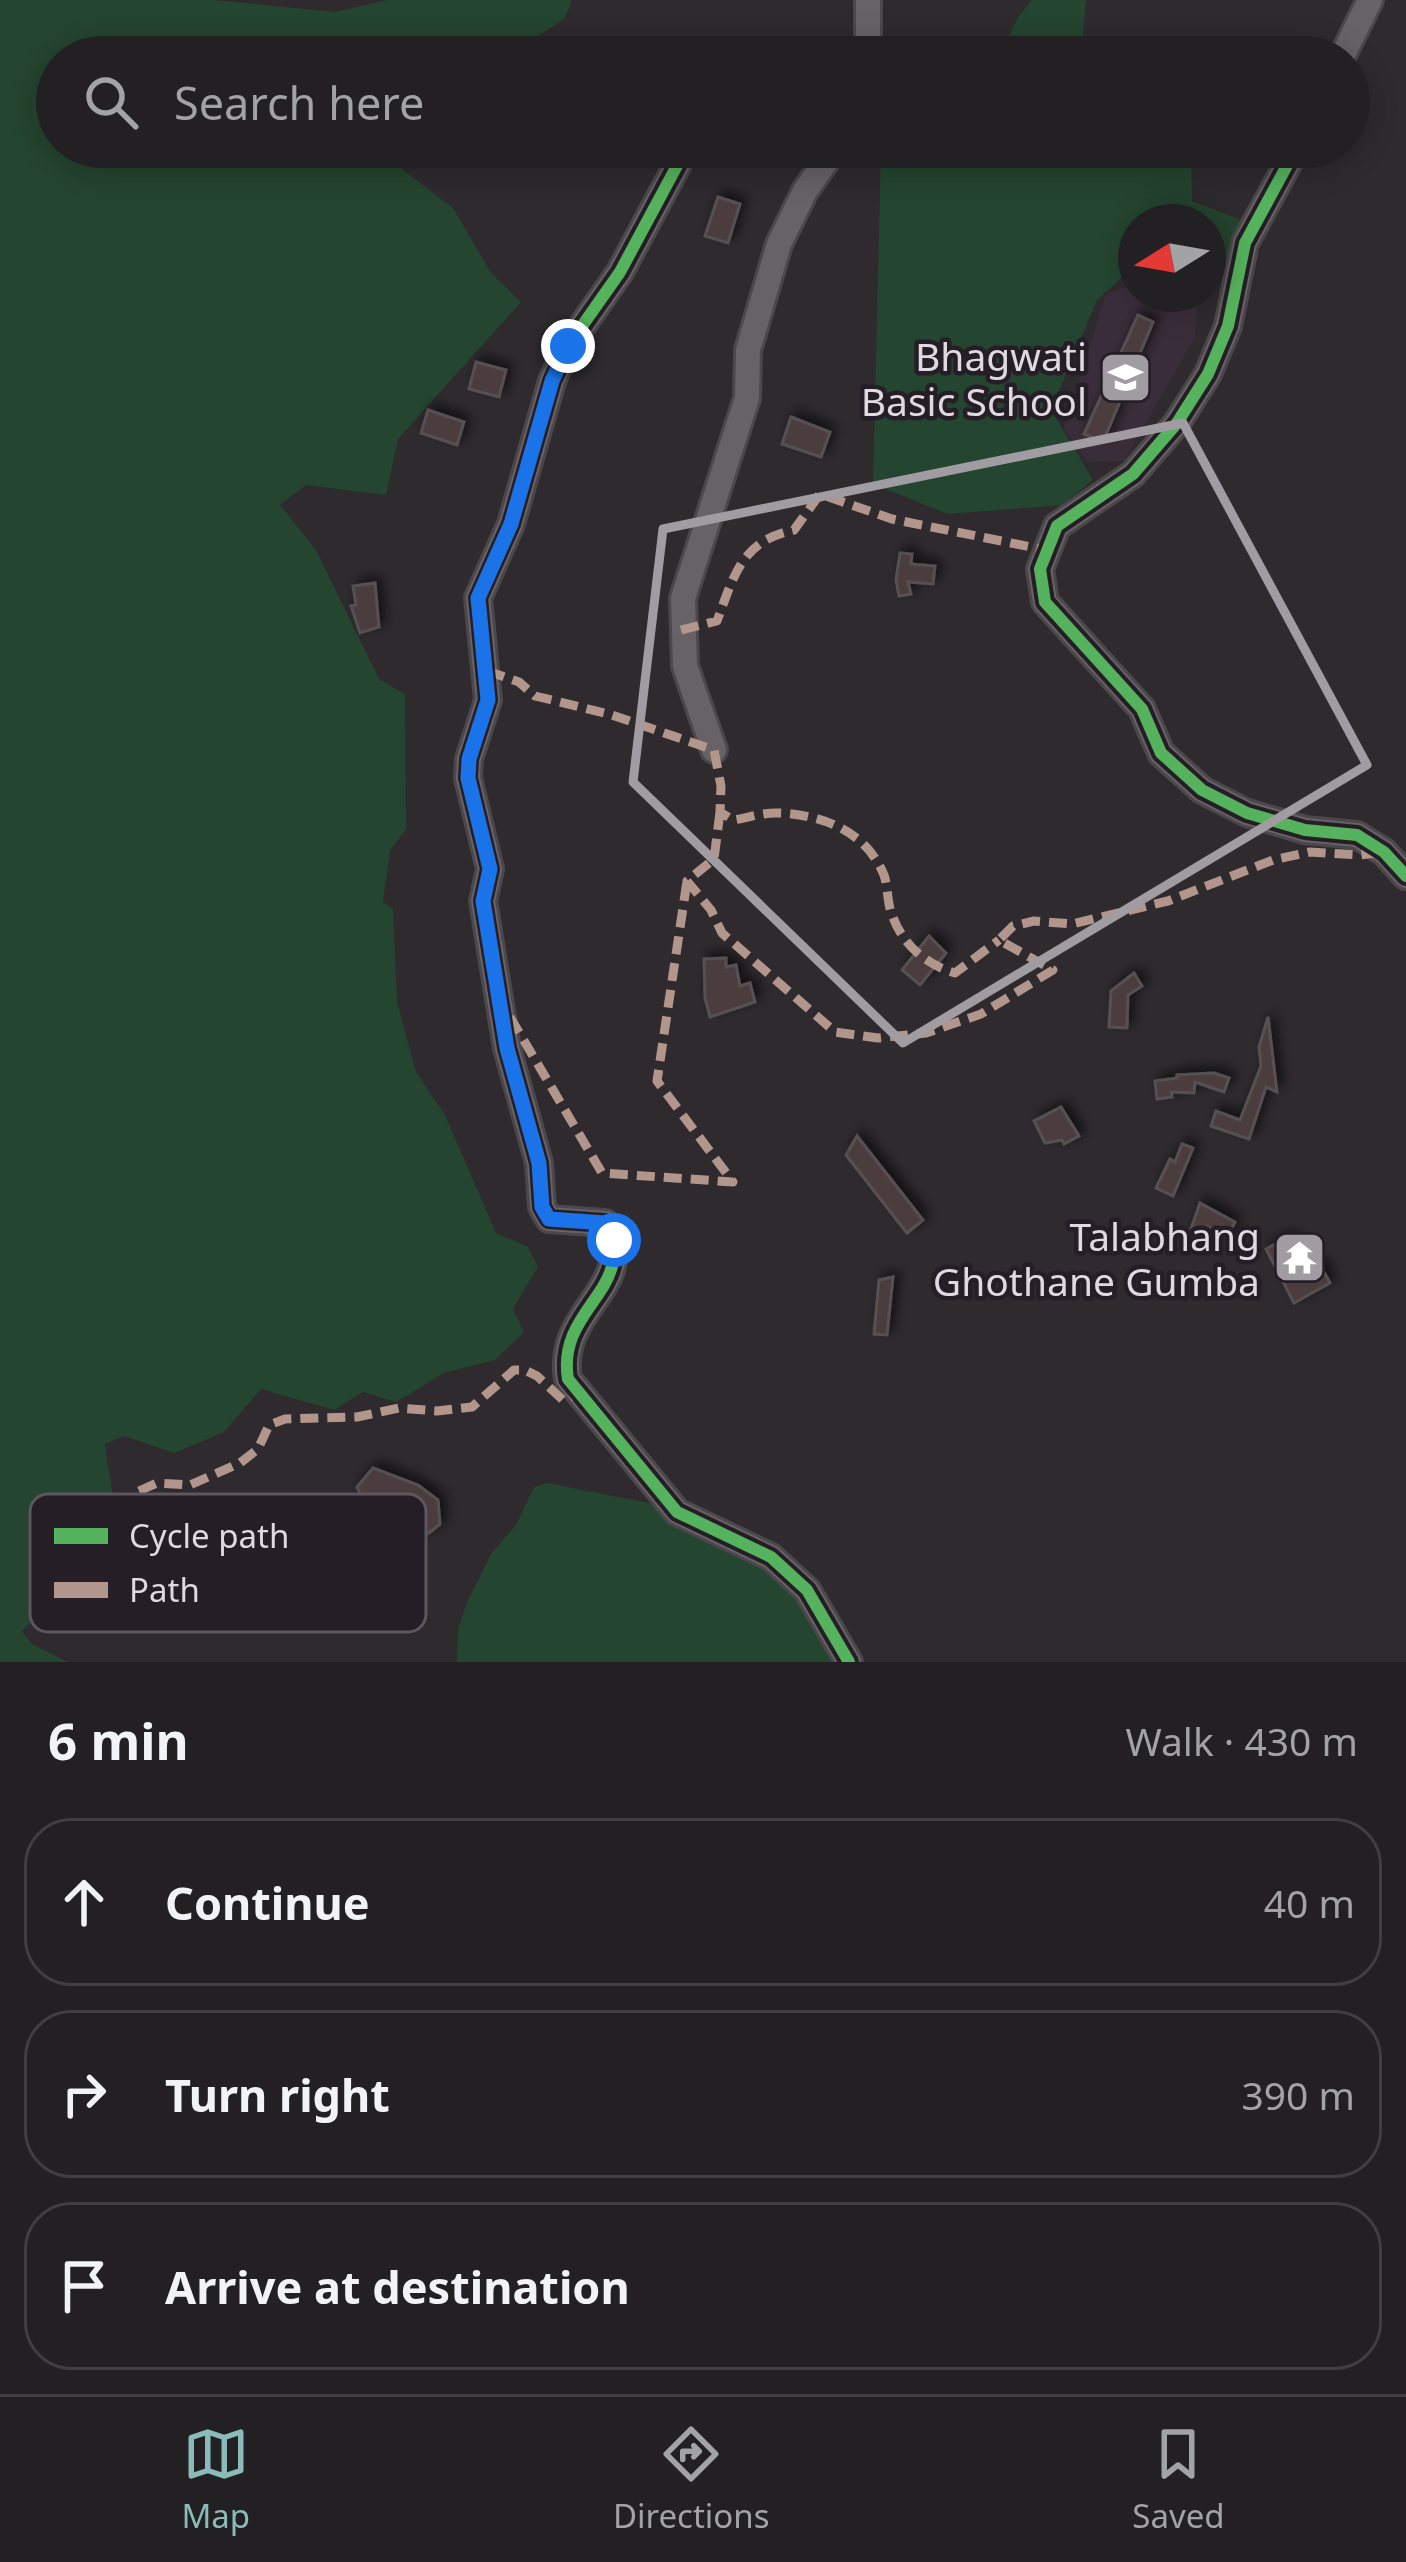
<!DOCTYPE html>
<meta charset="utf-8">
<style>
:root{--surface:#222022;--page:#2a282a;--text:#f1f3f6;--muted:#a2a3a5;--line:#3f3e40;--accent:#8bbbb9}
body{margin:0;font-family:"Noto Sans",sans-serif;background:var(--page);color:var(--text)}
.compass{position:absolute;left:1118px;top:204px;width:108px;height:108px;border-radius:50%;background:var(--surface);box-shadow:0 6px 30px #0003;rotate:259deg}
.stop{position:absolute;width:36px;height:36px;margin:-27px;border:9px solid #1a73e8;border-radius:50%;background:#fff}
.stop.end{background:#1a73e8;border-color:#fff;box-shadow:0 3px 12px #0008}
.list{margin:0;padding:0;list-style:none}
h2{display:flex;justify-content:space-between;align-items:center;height:156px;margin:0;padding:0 48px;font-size:51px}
h2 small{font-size:39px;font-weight:400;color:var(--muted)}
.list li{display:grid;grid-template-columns:78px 1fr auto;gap:36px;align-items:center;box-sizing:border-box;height:168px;margin:0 24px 24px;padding:0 24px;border:3px solid var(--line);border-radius:48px}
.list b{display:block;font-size:45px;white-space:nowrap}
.list em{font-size:39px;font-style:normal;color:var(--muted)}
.icon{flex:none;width:66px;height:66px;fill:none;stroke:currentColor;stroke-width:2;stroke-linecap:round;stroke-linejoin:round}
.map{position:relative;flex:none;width:1406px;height:1662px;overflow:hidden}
.search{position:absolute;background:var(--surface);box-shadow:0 6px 30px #0003;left:36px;right:36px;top:36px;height:132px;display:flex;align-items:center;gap:30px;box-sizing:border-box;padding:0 42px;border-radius:66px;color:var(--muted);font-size:45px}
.sheet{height:732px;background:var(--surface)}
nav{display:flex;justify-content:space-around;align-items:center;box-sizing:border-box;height:168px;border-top:3px solid var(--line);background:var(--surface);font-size:33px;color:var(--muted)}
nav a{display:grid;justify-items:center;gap:6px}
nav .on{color:var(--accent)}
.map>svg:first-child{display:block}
.built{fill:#392d39}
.green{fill:#24452f}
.building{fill:#4c3e3d;stroke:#555152;stroke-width:3;filter:url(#shadow)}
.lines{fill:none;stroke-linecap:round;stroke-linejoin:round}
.minor-casing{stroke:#4b474b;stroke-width:30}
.minor{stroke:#666265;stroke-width:24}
.quiet{stroke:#b2968c;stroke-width:9;stroke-dasharray:18 9;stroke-linecap:butt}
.cycleway-casing{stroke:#261e26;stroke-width:20}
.cycleway{stroke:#56b35d;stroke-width:12}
.route{stroke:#1a73e8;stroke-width:15}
.marked{fill:none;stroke:#a19ca1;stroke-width:9;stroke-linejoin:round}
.labels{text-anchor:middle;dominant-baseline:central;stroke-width:9;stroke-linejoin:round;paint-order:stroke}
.poi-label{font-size:39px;fill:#dfdadf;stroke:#261e26;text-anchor:end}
.key{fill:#261e26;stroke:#5e565e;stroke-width:3}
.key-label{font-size:33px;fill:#dfdadf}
</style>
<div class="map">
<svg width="1406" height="1662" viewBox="0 0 1406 1662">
<defs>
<filter id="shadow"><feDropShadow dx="5.5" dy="-5.5" stdDeviation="6" flood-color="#0009"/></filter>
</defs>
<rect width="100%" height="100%" fill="#2e2a2e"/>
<path class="built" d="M1136,283v11h57l5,4 -3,39 -71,124 -37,1 -23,-34 42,-134z"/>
<path class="green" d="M0,0h215l120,12 52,-12h185l-7,18 -59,39h-449v90h316l80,61 38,65 30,29 -123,137 -12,56 -80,-10 -26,20 36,45 63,129 26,15 1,135 -16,22 -7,51 10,7 4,93 19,70 29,43 51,118 32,14 10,20 -25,42 11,23 -29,28 -51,13 -48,29 -33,-10 -29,18 -73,-21 -37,43 -50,21 -50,-17 -19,8c2,19 7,38 8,57 1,52 -57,96 -91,130l10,13 36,18h-68z
M1032,0h54l-5,57h-82l19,-40z
M881,147h310l1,54 62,24 -42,64 -4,-5v-62h-72v43l-39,35 -46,110 42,70 -31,25 -114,9 -75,-30z
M547,1483l112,22 120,48 60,109h-382l1,-33 8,-24 25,-51 25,-29 18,-38z"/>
<path class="building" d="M718,197l22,7 -12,39 -23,-7z
M1138,315l15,7 -50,120 -19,-8z
M476,362l30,8 -7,27 -30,-8z
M428,410l36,12 -7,23 -36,-12z
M791,417l39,15 -9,25 -39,-13z
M900,553l12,1 -1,10 24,2 -2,18 -25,-2 3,12 -12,2 -3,-16z
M375,583l4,44 -19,6 -9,-27 5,-1 -3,-19z
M929,936l17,17 -26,32 -18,-15z
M726,958v9l10,-2 4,21 10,-3 5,19 -45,15 -5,-19 -1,-39z
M1134,973l8,13 -14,9 -1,33 -18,-1 2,-36z
M1268,1017l9,75 -11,-5 -17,52 -38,-13 5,-15 24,9 21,-54 -2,-19z
M1214,1073l15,5 -5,14 -29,-10 -1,11 -23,-1 1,5 -15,2 -2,-18 22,-3v-3z
M1061,1107l18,29 -15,8 -2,-4 -17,3 -11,-22z
M857,1136l66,84 -16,13 -61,-78z
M1182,1144l11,4 -20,48 -17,-8 14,-29 5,3z
M1200,1203l35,19 -8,15 -20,-11 -9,19 -11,-5z
M1289,1236l18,34 12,-7 11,20 -36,20 -28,-54z
M893,1277l-6,58 -13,-1 5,-54z
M373,1468l45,17 20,15 2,24 -11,9 -20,2 -21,-7 -19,-14 -12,-27z"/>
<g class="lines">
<defs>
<path id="minor" d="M868,0v57
M1342,57l28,-57
M687,147l-67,125 -52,74 -16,35 -41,143 -33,74 10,102 -19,59 -1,19 22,91 -7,32 24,147 32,115 3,44 7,12 56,4c35,66 -49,84 -37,156l109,133 94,45 36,33 42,72
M1297,147l-52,96 -17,83 -20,48 -31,49 -44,51 -76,52 -17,43 5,33 97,107 19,44 41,37 45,23 58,17 52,5 27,17 22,24
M714,750l-29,-84 -2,-68 64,-200 1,-48 31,-106 26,-53 31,-44"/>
</defs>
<use href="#minor" class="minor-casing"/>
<use href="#minor" class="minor"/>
<path class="quiet" d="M681,630l36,-9c17,-45 24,-80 77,-91l26,-36 72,25 154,31
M487,671l32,11 16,14 74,18 105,36 7,36 -1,26 13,8c14,-2 32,-8 46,-7 44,2 87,18 105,62 4,12 3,25 7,37 10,31 33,52 64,61l44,-33
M720,812l-6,47 -27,22 24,29 11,23 113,99 43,6 48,-5 55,-19 72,-44 -54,-30 14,-14 21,-5 38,3 96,-23 105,-41 37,-8 50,3 24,-3
M510,1017l92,156 131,9 -76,-101 30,-200
M139,1491l18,-8 33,2 50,-22 18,-14 11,-24 16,-6 72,-2 42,-9 38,3 35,-4 42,-37h11l12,6 27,25 13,-8"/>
<defs>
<path id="cycleway" d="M687,147l-67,125 -52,74 -16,35 -41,143 -33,74 10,102 -19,59 -1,19 22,91 -7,32 24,147 32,115 3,44 7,12 56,4c35,66 -49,84 -37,156l109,133 94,45 36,33 42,72
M1297,147l-52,96 -17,83 -20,48 -31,49 -44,51 -76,52 -17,43 5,33 97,107 19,44 41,37 45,23 58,17 52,5 27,17 22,24"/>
</defs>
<use href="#cycleway" class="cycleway-casing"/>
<use href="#cycleway" class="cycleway"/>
</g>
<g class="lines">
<path class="route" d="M568,346l-16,35 -41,143 -33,74 10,102 -19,59 -1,19 22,91 -7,32 24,147 32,115 3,44 7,12 56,4 9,17"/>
</g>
<path class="marked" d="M1183,423l184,342 -464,278 -270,-261 30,-253z"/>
<defs>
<symbol id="school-square" viewBox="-11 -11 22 22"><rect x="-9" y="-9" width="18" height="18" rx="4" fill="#a19ca1" stroke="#261e26"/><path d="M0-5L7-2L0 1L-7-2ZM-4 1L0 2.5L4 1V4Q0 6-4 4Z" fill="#fff"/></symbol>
<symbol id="temple-square" viewBox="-11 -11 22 22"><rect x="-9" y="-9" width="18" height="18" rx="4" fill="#a19ca1" stroke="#261e26"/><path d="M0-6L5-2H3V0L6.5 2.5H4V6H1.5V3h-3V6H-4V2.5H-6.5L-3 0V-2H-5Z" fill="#fff"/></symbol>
</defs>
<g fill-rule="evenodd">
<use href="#school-square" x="1096" y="348" width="59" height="59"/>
<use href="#temple-square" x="1270" y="1228" width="59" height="59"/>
</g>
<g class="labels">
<g class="poi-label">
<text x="1087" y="355">Bhagwati<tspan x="1087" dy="45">Basic School</tspan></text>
<text x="1260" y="1235">Talabhang<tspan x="1260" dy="45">Ghothane Gumba</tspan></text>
</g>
</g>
<rect x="30" y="1494" width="396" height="138" rx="18" class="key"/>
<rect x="54" y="1528" width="54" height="16" fill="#56b35d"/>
<rect x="54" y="1582" width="54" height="16" fill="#b2968c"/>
<g class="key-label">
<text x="129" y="1548">Cycle path</text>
<text x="129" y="1602">Path</text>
</g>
</svg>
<svg class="compass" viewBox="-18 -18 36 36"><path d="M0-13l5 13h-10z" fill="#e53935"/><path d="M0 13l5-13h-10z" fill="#a2a3a5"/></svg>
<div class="stop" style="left:614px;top:1240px"></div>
<div class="stop end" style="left:568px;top:346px"></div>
<div class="search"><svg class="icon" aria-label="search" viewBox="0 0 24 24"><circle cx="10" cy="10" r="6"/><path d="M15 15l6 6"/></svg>Search here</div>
</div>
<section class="sheet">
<h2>6 min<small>Walk · 430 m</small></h2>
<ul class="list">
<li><svg class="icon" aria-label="ahead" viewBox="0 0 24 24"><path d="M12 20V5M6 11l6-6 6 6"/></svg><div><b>Continue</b></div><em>40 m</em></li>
<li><svg class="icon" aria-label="right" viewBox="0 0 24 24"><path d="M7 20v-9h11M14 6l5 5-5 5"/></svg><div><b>Turn right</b></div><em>390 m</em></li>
<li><svg class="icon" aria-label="arrive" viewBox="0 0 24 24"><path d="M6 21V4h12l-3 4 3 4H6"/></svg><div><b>Arrive at destination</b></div></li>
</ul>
</section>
<nav>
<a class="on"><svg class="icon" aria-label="map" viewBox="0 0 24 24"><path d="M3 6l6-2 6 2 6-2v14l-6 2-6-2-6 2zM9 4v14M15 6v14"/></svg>Map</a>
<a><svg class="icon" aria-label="directions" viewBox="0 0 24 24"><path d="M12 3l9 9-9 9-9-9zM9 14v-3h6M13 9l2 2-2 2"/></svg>Directions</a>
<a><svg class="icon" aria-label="saved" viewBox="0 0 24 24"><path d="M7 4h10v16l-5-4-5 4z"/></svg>Saved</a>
</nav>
